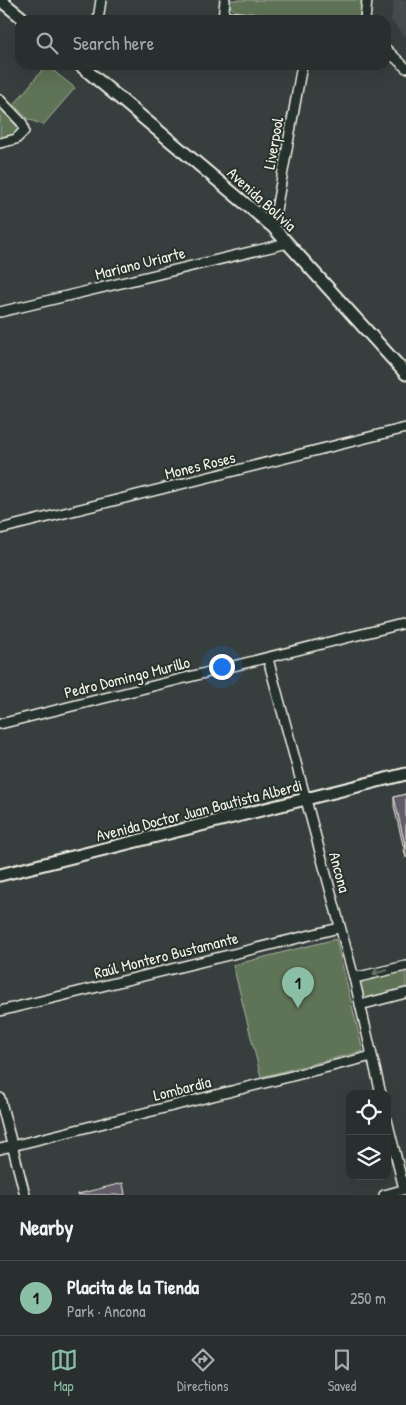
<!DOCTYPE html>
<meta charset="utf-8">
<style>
:root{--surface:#292f2e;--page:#313736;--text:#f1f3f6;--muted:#a5a9aa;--line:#454a4a;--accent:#8abfa5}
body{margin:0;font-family:"Patrick Hand",sans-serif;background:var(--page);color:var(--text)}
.controls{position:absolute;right:15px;bottom:15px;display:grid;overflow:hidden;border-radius:10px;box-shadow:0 5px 20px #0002}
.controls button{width:45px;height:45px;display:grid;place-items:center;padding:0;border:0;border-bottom:1px solid var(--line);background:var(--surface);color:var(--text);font:25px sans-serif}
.you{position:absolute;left:221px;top:666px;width:18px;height:18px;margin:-12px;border:4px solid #fff;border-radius:50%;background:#1a73e8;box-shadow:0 0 0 8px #1a73e833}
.badge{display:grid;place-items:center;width:32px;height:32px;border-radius:50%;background:var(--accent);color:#111;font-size:16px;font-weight:700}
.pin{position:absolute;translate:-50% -41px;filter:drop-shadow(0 1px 2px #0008)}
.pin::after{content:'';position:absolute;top:26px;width:18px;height:15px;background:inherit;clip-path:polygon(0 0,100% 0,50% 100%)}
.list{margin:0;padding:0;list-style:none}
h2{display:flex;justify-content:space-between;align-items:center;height:65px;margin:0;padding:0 20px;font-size:21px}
h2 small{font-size:16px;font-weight:400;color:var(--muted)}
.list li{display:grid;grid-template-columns:32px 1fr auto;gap:15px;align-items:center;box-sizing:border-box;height:75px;padding:0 20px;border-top:1px solid var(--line)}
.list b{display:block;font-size:19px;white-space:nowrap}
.list p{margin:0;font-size:16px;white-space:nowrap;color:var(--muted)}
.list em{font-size:16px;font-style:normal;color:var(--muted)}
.icon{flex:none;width:28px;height:28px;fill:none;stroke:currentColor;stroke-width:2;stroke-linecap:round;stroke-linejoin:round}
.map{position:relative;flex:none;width:406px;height:1195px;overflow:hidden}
.search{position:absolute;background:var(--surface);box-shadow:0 5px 20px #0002;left:15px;right:15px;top:15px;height:55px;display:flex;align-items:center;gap:12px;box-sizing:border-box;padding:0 18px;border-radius:15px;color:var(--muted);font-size:19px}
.sheet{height:140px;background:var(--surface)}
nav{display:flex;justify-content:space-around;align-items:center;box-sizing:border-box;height:70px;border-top:1px solid var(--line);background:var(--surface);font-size:14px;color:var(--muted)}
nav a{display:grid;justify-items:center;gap:2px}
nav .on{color:var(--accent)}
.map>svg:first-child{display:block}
.built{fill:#474b4d}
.green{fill:#5e7357;stroke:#a9b2a0}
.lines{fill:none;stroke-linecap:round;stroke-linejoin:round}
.minor-casing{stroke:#f4f1e8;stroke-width:12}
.tertiary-casing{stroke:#f4f1e8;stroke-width:15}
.minor{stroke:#26332d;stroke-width:9}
.tertiary{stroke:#26332d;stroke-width:11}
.wall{fill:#534f59;stroke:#f4f1e8}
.building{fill:#605c67;stroke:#f4f1e8}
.oneway{stroke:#6e766e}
.labels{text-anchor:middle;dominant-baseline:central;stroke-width:4;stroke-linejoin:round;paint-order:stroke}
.street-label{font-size:16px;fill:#f4f1e8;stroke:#26332d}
</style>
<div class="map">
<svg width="406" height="1195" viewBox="0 0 406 1195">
<rect width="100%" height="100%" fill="#373f3e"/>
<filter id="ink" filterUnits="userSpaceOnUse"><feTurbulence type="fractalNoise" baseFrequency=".02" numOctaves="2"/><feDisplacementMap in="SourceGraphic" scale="10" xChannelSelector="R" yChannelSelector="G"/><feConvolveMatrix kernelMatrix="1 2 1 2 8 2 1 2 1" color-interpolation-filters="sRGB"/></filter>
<g filter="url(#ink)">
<path class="built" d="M394,0h12v36l-15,-15z"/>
<path class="green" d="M229,0h133l-3,20h-73l-49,-8 -7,-5z
M46,65l29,23 -32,37 -15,-6 -14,-14z
M0,108l19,20 -4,6 -15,5z
M336,939l27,112 -102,26 -28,-112z
M406,970v22l-41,9 -5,-16 3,-4z"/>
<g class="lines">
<defs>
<path id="minor" d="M223,19l2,-19
M98,20l3,-20
M218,20l17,-3 27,3
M365,20l2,-20
M386,49l20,19
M0,100l22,23 2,8 -8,8 -16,4
M273,227l29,-162
M0,312l288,-69
M0,529l406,-101
M268,659l86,319 27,116
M0,724l406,-101
M354,978l52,-12
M360,1005l46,-12
M0,1011l339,-83
M0,1098l25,97
M387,1120l17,69
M0,1149l372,-93
M384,1195l22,-6"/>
<path id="tertiary" d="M0,0l25,20
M80,65l193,162 133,147
M0,875l406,-101"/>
</defs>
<use href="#minor" class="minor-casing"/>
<use href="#tertiary" class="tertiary-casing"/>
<use href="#minor" class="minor"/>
<use href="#tertiary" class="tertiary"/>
</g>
<path class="wall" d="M406,794v64l-12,-52v-9z"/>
<path class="building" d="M406,794v55l-12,-52z
M123,1183l2,12h-47v-1z"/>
<defs><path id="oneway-shaft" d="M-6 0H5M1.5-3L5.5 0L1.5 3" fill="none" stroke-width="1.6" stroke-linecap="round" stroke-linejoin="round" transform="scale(1.25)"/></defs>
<use class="oneway" href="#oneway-shaft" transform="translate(380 972) rotate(167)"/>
</g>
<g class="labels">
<g class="street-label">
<text transform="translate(273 143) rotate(-80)">Liverpool</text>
<text transform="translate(262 199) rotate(42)">Avenida Bolivia</text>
<text transform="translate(140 263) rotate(-14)">Mariano Uriarte</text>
<text transform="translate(200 465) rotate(-14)">Mones Roses</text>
<text transform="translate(127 677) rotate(-14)">Pedro Domingo Murillo</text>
<text transform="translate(199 810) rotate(-14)">Avenida Doctor Juan Bautista Alberdi</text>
<text transform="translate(340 872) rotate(75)">Ancona</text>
<text transform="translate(166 955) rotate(-14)">Raúl Montero Bustamante</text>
<text transform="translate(182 1088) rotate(-14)">Lombardía</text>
</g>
</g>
</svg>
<div class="controls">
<button><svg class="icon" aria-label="locate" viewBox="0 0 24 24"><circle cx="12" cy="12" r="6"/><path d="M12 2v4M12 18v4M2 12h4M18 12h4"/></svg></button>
<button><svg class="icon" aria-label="layers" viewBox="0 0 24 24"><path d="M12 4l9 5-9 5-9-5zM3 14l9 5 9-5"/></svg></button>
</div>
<div class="you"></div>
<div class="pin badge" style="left:298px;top:1008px">1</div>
<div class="search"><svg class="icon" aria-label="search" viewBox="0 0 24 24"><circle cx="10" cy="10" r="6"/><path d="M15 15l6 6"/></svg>Search here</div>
</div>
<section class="sheet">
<h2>Nearby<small></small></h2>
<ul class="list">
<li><span class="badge">1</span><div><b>Placita de la Tienda</b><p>Park · Ancona</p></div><em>250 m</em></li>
</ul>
</section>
<nav>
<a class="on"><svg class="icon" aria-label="map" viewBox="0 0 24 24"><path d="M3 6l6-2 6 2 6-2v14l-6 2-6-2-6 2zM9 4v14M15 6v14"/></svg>Map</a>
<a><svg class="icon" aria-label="directions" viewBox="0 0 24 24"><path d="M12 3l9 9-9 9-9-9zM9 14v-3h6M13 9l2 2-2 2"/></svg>Directions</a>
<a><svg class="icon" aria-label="saved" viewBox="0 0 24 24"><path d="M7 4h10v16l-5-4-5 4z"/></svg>Saved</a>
</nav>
